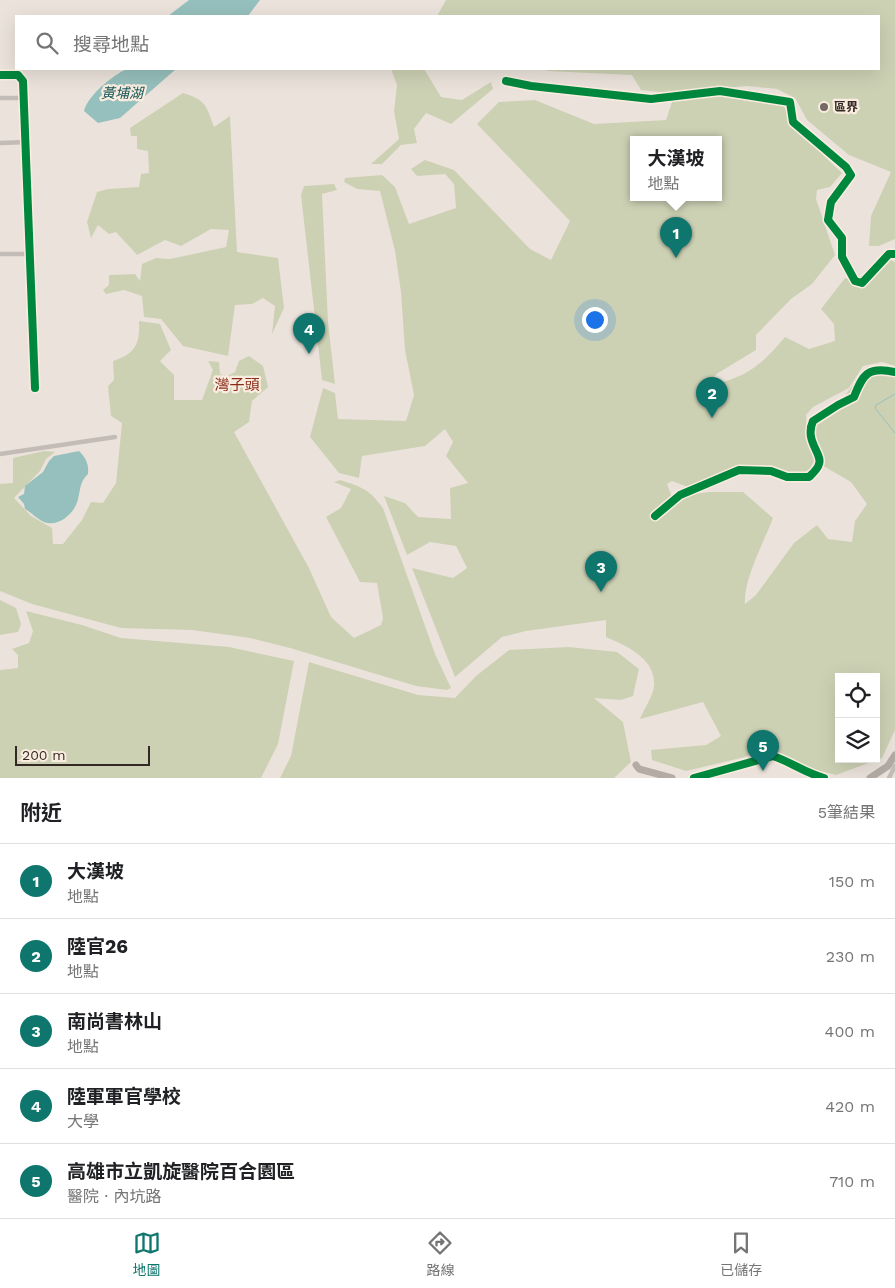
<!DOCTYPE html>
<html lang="zh-TW">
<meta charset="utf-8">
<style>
:root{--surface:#fff;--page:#f6f6f6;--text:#202124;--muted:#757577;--line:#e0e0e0;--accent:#0f766e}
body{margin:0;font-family:"Work Sans","Noto Sans TC",sans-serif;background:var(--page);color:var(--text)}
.controls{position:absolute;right:15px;bottom:15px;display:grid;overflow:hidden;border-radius:0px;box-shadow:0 5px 20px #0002}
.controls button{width:45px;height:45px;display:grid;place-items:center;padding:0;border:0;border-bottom:1px solid var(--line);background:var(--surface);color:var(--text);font:25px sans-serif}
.scale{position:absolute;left:15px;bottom:12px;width:135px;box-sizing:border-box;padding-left:5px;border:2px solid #342824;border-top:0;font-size:14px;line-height:18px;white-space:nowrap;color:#342824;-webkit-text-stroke:4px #faede0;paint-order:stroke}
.you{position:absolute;left:594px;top:319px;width:18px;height:18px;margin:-12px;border:4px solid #fff;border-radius:50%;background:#1a73e8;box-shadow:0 0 0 8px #1a73e833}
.badge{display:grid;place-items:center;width:32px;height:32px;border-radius:50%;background:var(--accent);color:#fff;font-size:16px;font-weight:700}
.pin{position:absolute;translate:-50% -41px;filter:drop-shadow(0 1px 2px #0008)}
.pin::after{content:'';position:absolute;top:26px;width:18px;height:15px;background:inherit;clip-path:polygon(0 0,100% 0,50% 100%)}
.popup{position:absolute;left:630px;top:136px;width:92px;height:65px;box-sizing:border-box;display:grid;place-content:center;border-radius:0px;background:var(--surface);filter:drop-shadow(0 1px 4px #0005);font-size:16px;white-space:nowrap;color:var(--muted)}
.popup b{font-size:19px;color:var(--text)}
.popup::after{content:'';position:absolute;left:50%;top:100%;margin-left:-10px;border:10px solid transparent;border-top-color:var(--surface)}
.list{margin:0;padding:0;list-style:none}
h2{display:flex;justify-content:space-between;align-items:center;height:65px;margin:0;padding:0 20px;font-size:21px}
h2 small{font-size:16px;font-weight:400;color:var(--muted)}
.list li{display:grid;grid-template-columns:32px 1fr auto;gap:15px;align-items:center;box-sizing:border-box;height:75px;padding:0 20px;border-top:1px solid var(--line)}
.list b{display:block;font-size:19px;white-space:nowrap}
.list p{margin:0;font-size:16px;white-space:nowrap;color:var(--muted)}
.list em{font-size:16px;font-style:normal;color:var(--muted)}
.icon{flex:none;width:28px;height:28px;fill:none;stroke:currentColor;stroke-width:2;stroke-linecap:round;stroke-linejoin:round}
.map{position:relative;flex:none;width:895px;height:778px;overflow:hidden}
.search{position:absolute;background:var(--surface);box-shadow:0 5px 20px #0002;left:15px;right:15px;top:15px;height:55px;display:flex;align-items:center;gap:12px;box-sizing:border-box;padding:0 18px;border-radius:0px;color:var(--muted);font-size:19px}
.sheet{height:440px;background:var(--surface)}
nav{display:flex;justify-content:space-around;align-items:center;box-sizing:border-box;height:70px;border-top:1px solid var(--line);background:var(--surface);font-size:14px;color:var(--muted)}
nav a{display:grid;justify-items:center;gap:2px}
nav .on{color:var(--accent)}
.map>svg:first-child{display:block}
.green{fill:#cdd1b4;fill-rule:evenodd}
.water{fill:#96c0bd}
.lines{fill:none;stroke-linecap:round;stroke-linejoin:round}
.stream{stroke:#96c0bd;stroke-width:1}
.street{stroke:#c3bbb5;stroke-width:4.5}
.secondary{stroke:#b4aba5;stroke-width:7}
.cycleway-casing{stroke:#faede0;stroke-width:11}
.cycleway{stroke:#00873e;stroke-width:8}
.poi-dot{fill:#746964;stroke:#faede0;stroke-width:2}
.labels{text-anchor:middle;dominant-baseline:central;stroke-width:4.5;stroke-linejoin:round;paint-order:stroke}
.poi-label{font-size:12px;font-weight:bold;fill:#342824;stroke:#faede0;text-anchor:start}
.water-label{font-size:14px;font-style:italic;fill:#175758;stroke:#faede0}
.quarter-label{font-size:15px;fill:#882c17;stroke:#faede0}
</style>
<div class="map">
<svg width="895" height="778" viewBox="0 0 895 778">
<rect width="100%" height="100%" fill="#ebe3db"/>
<path class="green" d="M446,0h449v239l-16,7h-10l2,-30 20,-44 -42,-17 -42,-35 -12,-22 -18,-9 -30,-3 -78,7 -28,-3 -9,-15 -84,-4 -4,-2h335v-53h-442z
M391,69h33l17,28 21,3 29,-18 2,7 -42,35 -25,-11 -12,16 3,14 -16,2 -19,19h-11l28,-25 -5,-28 3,-26z
M183,93c23,7 23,12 31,34l16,-11 7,136 41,6 6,50 -12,26 3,-28 -12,-8 -11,6 -17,1 -7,51 -45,-10 -22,-27 -17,-2 -2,-21 -18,-6 -18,4 -3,-4 6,-5v-10l26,-1 5,7 2,-17 14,-6 14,1 56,-12 3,-17 -18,-1 -30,17 -16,-6 -28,15 -21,-23 -7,2 -11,-9 -7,13 -4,-16 10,-30 11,-3 31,-2 2,-13 8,-1 -1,-22 -11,-2v-13h-6l-1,-8z
M709,94l66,2 51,62 16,15 -12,14 -13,3 -1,9 19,56 -23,29 -21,15 -35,36v15l-38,23 -15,14c42,-9 55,-18 82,-50l24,12 26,-8 -1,-17 -13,-15 24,-31 18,6 26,-25 6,3v104l-13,-4 -19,4 -14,22 -36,19 -7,8c1,9 -1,19 3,27 3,8 8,12 4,21 -8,22 -38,2 -52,2 -24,1 -50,14 -73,22l-16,-6 -5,3 5,13 37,-5h34l30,26c-9,24 -30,62 -28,86l11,-9 38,-52 23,-18 11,14 24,3 3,-21 12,-17 -16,-22 -31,-18 -6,-39 26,-23 20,-26 16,-10 19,4v360l-13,28 -46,17 -33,-8 -37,-22 -21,12 -59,14 -34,-11 -1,-10 55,-5 15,-9 -18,-34 -63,17c4,-10 13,-23 14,-33 2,-28 -28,-40 -48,-49v-17l-80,11 -24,6 -47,40 -43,-109 41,10 14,-10 -11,-22 -26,-4 -23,13 -23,-59 21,7 13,14 33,2 -1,-31 18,-5 -22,-27 7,-14 -8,-13 -20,17 -63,10 -3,22 -20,-5 -29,-36 13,-49 12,5 3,26 68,2 8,-26 -9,-45 -4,-58 -6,-41 -15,-60 -23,-2 -13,-7 1,-4 37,-3 13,12 14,37 47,-16 -2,-24 -9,-10 -28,2 -6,-7 14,-9 29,10 76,79 21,11 19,-39 -93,-97 22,-22 36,-2 59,24 72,-4 6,-18zM634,139h84v58h-84zM839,677h37v82h-37z
M334,184l3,6 -15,4 6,128 7,62 -13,-4 -21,-185 3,-9z
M139,321l21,3 11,26 -11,11 14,14v25h28l11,-30 -5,-9 11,1 1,12 7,2 8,-4 4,-11 10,-5 14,10 5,21 -16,14 -3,21 -15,10 75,136 22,49 23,21 27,-13 2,-7 -6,-35 -17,-1 -34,-65 15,-9 10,-19 -17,-7 6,-2c22,7 29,9 43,28l52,146 16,34 -4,2 -31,-4 -126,-38 -40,-10 -58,-8 -71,-2 -89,-24 -32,-13v-107l13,-1v-25l31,-7 11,1 -9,7 -6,12 -26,27 17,18 21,12 1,16h10l19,-24 9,-18 12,1 13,-20 6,-60 -11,-7 -3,-30 6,-6 -1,-19c23,-7 27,-18 26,-40z
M0,600l16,8 5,16 -3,8 -18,3z
M26,611l56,14 39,13 108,9 65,14 -16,83 -17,34h-261v-108l18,-2v-13l-6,-6 17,-6 4,-12z
M569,647l48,5 22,17 -6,27 -12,4 -27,-2 29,24 8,40 -17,16h-334l11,-22 18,-94 109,33 37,3 21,-22 33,-26z"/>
<path class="water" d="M189,0h71l-12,16h-80z
M127,69h49l-56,49 -22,5 -14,-12c4,-16 29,-36 43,-42z
M79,451c7,7 10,13 9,23 -10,9 -7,20 -12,31 -5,11 -19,22 -32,17 -7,-3 -12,-9 -19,-13l-1,-5 -6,-7 6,-3 1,-8 18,-14 6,-11 5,-5z"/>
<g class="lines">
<path class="stream" d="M895,394l-19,11 -1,3 20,25"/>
<path class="street" d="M0,75h18l5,6 12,307
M506,81l25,5 120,13 69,-8 70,11 3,20 53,45 5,8 -20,27 -3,18 14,18v19l13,24 7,2 27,-29h6
M0,98h24
M0,143l27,-1
M0,254h29
M0,454l115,-17
M655,516l25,-21 59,-25 32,1 16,6h22c3,-3 9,-8 10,-13 4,-10 -15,-23 -6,-43l25,-16 16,-8c9,-23 14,-31 41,-25
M889,778l6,-12"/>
<path class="secondary" d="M636,765l3,4 33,9
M694,778l79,-22c18,6 32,17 51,22
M870,778l18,-12 7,-11"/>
<defs>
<path id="cycleway" d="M0,75h18l5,6 12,307
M506,81l25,5 120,13 69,-8 70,11 3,20 53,45 5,8 -20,27 -3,18 14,18v19l13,24 7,2 27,-29h6
M655,516l25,-21 59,-25 32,1 16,6h22c3,-3 9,-8 10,-13 4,-10 -15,-23 -6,-43l25,-16 16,-8c9,-23 14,-31 41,-25
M694,778l79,-22c18,6 32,17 51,22"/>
</defs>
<use href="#cycleway" class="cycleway-casing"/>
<use href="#cycleway" class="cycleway"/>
</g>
<circle class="poi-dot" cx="824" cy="107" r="5"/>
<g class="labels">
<g class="poi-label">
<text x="834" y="107">區界</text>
</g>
<g class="water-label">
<text x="122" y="93">黃埔湖</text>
</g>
<g class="quarter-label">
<text x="237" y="385">灣子頭</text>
</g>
</g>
</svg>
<div class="controls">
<button><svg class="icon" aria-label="locate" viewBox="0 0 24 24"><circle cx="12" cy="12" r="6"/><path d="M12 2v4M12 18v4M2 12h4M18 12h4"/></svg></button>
<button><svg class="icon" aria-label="layers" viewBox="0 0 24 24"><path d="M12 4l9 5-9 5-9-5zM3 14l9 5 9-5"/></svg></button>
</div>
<div class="scale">200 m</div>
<div class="you"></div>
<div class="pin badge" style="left:676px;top:258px">1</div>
<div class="popup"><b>大漢坡</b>地點</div>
<div class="pin badge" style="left:712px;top:418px">2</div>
<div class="pin badge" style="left:601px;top:592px">3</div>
<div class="pin badge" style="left:309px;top:354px">4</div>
<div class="pin badge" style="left:763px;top:771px">5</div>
<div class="search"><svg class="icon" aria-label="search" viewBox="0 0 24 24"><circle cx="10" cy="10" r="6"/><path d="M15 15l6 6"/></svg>搜尋地點</div>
</div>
<section class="sheet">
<h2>附近<small>5筆結果</small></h2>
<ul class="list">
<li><span class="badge">1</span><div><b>大漢坡</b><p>地點</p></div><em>150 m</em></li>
<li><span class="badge">2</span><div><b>陸官26</b><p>地點</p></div><em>230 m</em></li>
<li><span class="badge">3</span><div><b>南尚書林山</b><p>地點</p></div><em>400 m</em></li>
<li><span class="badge">4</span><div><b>陸軍軍官學校</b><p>大學</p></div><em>420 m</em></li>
<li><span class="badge">5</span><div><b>高雄市立凱旋醫院百合園區</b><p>醫院 · 內坑路</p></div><em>710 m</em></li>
</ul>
</section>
<nav>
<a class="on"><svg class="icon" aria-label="map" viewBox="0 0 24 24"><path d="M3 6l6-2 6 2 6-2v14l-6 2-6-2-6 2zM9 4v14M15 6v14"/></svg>地圖</a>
<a><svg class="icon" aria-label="directions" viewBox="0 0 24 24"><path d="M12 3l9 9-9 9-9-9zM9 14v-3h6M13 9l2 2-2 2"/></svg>路線</a>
<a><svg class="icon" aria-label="saved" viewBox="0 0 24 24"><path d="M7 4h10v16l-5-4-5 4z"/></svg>已儲存</a>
</nav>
